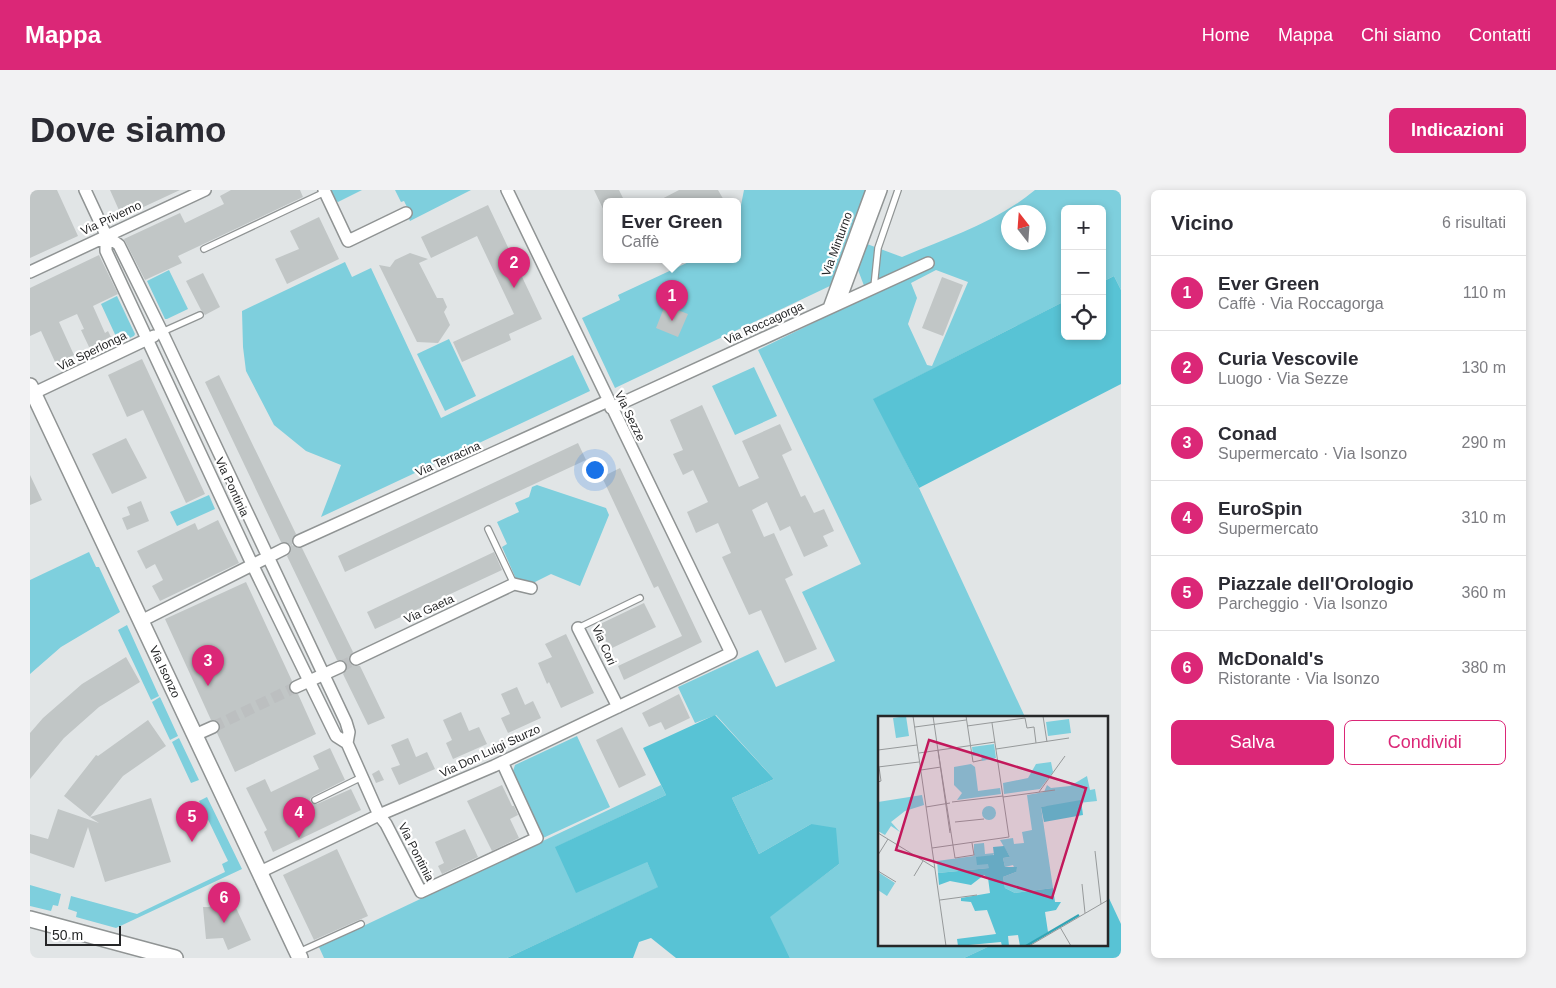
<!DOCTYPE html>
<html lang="it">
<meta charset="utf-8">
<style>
:root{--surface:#fff;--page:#f2f2f3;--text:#2b2b33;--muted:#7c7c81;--line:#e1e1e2;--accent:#db2777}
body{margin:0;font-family:Helvetica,sans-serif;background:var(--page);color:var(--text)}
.controls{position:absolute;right:15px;top:15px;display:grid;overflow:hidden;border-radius:8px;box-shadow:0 2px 8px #0003}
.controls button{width:45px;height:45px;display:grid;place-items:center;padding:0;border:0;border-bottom:1px solid var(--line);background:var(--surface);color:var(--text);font:25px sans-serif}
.compass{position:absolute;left:971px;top:15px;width:45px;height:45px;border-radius:50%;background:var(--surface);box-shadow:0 2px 8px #0003;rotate:343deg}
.scale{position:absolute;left:15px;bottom:12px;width:76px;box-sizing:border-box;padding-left:5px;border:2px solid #262728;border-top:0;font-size:14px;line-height:18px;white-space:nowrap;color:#262728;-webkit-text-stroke:4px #fff;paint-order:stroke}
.you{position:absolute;left:564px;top:279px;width:18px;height:18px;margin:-12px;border:4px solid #fff;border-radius:50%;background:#1a73e8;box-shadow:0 0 0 8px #1a73e833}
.badge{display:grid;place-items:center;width:32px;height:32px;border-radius:50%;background:var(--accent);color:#fff;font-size:16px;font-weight:700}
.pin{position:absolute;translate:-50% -41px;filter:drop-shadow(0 1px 2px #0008)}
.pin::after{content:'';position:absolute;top:26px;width:18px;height:15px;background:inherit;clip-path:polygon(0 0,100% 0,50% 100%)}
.popup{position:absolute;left:573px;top:8px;width:138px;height:65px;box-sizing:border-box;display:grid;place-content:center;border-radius:8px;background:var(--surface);filter:drop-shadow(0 1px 4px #0005);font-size:16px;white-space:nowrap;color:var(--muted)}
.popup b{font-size:19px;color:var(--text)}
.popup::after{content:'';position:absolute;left:50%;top:100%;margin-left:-10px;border:10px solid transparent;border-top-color:var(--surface)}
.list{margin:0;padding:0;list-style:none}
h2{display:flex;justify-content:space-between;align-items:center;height:65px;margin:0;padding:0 20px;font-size:21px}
h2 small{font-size:16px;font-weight:400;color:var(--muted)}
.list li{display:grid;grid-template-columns:32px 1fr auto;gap:15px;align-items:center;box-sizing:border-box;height:75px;padding:0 20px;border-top:1px solid var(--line)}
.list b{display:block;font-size:19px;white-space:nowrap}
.list p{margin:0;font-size:16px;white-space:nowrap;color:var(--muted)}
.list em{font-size:16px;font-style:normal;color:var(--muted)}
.actions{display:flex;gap:10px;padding:15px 20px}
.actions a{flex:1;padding:11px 0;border:1px solid var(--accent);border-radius:8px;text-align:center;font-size:18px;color:var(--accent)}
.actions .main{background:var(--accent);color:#fff}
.icon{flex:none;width:28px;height:28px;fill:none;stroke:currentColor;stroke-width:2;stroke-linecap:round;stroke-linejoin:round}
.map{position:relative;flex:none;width:1091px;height:768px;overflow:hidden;border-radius:8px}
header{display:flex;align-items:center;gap:30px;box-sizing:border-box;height:70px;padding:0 25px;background:var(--accent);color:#fff}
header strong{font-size:24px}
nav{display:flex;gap:28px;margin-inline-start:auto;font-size:18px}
.intro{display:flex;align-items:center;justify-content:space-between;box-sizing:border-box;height:120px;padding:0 30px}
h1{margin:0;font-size:35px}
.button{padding:12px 22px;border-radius:8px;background:var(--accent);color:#fff;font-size:18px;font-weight:700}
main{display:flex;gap:30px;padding:0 30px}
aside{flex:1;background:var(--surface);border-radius:8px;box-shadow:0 2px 8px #0003}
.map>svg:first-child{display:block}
.green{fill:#7ecfdd;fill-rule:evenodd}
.forest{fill:#58c3d5}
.building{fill:#c1c6c6}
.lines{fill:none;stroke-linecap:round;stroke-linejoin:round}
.street-tunnel{stroke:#bcbfc0;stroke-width:11;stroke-dasharray:11 5.5;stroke-linecap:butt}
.lane-casing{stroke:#909494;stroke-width:8}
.street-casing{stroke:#909494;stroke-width:14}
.secondary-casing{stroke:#909494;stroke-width:18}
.lane{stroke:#fff;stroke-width:5.5}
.street{stroke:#fff;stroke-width:11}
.secondary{stroke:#fff;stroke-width:15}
.labels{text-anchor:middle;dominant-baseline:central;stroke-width:4.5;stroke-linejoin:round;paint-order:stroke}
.street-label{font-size:12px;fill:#262728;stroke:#fff}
.inset-river{fill:none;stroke:#32a4b5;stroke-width:2.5}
.inset-road{fill:none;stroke:#96999a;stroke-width:1}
.view{fill:#c2185b;fill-opacity:0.15;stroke:#c2185b;stroke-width:2.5}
.inset-edge{fill:none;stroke:#262728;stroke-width:2.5}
</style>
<header>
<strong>Mappa</strong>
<nav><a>Home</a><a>Mappa</a><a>Chi siamo</a><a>Contatti</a></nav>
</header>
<div class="intro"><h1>Dove siamo</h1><a class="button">Indicazioni</a></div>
<main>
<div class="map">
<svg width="1091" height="768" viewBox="0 0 1091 768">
<rect width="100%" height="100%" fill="#e1e5e6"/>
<path class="green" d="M301,0h31l-24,12 -2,-1z
M365,0h76l-61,31 -2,-4 3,-2 -7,-14 -3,1z
M714,0h122l-34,95 -217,103 -33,-70 38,-18 -2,-5 75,-35h44v-35z
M1005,0h86v100l-7,-14 -12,6v-73h-37v92l-191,98 45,89 106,229h-145v227h114l-30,14h-174l-21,-41 70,-53 -28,-40 -52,30 -27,-56 42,-19 -58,-64 -21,8 -17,-36 80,-37 18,37 59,-26 -33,-69 59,-28 -103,-214 110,-54 -10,-26 9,-26 35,13c45,-19 95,-35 133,-67zM978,22h30v30h-30zM906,80l32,12 -36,84 -5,-1 -19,-41 9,-26 -6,-15z
M315,72l7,15 19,-9 70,150 132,-63 17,36 -269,126 20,-52 -35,-14 -32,-26 -28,-54 -3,-24 -1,-36z
M139,80l19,39 -21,10h-2l-18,-38z
M87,106l18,38 -1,2 -15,7 -18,-39z
M419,149l27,57 -31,15 -28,-57z
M724,177l23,49 -42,19 -23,-49z
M507,295l69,23 3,7 -29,71 -29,-12 -18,9 -17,-4 -14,-32 5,-3 -10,-22 22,-10 -4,-9 14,-6 3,-10z
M179,305l6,14 -38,17 -7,-14z
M59,362l7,15h3l21,45 -59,35 -31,27v-94z
M97,435l32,71 -8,4 -33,-70z
M130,507l18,39 -8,4 -18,-38z
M547,546l33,71 -67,31 -30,-67 2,-6z
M149,548l20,42 -8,3 -19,-41z
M631,595l5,10 -110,52 91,15 12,25 -152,71h-183l-5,-11z
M177,607l35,72 -126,59 -40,-11 1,-5 -9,-3 3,-13 66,18 88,-42 -3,-8 6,-3 -29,-60z
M0,695l31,9 -3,12 -5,-1 -2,6 -21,-5z"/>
<path class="forest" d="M1084,86l7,14v94l-202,104 -46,-89 192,-98v35h37v-54z
M685,525l59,64 -42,19 27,56 52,-30 25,4 3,36 -69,53 20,41h-114l-25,-20 -12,4 -6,16h-126l151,-71 -11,-25 -71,31 -21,-46 111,-52 -23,-47z
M1077,704l14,30v34h-157l30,-14h113z"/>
<path class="building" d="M0,0h27l21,46 -48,22z
M80,0h70l-58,27z
M201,0h69l3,7 -125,59 4,7 -37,17 -21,-41 56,-26 5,10 39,-19 -4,-8z
M564,0h25l6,12h-18v15z
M649,0h39l7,12h-69z
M458,15l54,114 -33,15 2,6 -49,22 -9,-20 61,-28 -37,-78 -46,22 -10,-21z
M289,27l20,42 -52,25 -12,-25 24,-10 -9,-18z
M380,63l18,6 -9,4 18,35h6l4,9 -3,5 6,13 -12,18 -21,-1 -38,-77 11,2 5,-7z
M69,65l19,39 -25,12 12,27 3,-2 4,8 -22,10 -9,-19 3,-1 -7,-15 -18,8 15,33 -18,9 -15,-33 -11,5v-48z
M173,83l17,34 -15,8 -4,-5 -15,-29z
M912,87l21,8 -20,51 -21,-8z
M635,115l23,9 -10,23 -22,-9z
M112,169l63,135 -19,9 -43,-93 -16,7 -19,-42z
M189,185l77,159 -4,6v5l6,3h4l51,104 -4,6v5l6,3h5l25,52 -17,7 -25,-51 4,-6v-5l-6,-3h-4l-50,-104 3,-3 1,-7 -3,-3 -7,-1 -76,-160z
M672,215l37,82 20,-9 -17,-37 38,-17 12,26 -10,5 19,42 4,-2 9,18 10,-4 10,22 -11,5 5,10 -24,11 -14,-31 -10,5 -13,-29 -15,8 12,27 10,-4 19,42 -8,4 32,70 -32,14 -24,-53 -12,5 -27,-58 9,-4 -13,-30 -22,10 -9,-21 21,-10 -15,-32 -10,5 -10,-21 10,-4 -13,-30z
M96,248l21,40 -35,16 -20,-40z
M548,253l8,17 -241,112 -7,-16z
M590,278l82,174 -78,38 -6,-14 64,-30 -24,-50 -4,2 -52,-111z
M0,285l12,25 -12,5z
M111,311l8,20 -22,9 -5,-12 8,-3 -3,-8z
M188,330l21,43 -79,38 -8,-15 11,-6 -8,-16 -9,5 -9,-18 58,-28 3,7z
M464,362l8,18 -127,59 -8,-17z
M216,392l46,99 -3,5v5l3,2 6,1 18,40 -81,38 -18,-39 3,-5v-4l-3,-3 -6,-1 -46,-101z
M614,413l12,24 -46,22 -12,-24z
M536,444l28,59 -33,15 -12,-26 -2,2 -9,-21 14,-6 -7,-13z
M96,467l14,25 -41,25 -35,31 -34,41v-46l13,-15 39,-34z
M487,497l8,18 8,-4 8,17 -33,15 -7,-15 9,-4 -9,-20z
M649,504l11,24 -25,12 -4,-8 -12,5 -7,-14z
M431,522l8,19 10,-4 8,17 -34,15 -7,-16 6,-3 -9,-20z
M118,530l18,26 -43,30 -33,41 -26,-21 32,-41 2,1z
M592,537l24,48 -27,13 -23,-48z
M378,548l8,19 11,-5 8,17 -36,16 -8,-17 9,-3 -9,-20z
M300,558l15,32 -32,16 -3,3 1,3 6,2 34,-15 10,21 -88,42 -9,-20 3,-2 -21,-42 19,-9 6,13 48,-23 -6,-13z
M349,580l5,10 -8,3 -4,-9z
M472,595l10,21h2l4,9 -8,4 9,19 -27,13 -25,-50z
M121,608l20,64 -66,20 -17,-55 -14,41 -44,-15v-19l18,5 10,-30 41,14 -9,-6z
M435,639l13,28 -36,17 -4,-8 6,-3 -9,-21z
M307,659l31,67 -54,24 -31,-65z
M201,707l20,43 -23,10 -5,-12 -17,1 -3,-32h6z"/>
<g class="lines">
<path class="street-tunnel" d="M310,477l16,-8
M183,537l83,-40"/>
<defs>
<path id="lane" d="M174,59l121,-57
M844,97l4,-39 20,-58
M132,142l38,-17
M458,339l26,55
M548,438l62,-30
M285,610l47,-23
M269,762l62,-28"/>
<path id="street" d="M55,0l21,45v16l146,313 84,172 11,7
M294,0l24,51 58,-28
M76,45l13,10 43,87 184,390 3,10 -2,11 32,72 7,9 35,68 116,-54 -35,-76
M0,82l175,-82
M809,113l42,-113
M799,118l43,-118
M4,203l120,-57
M581,218l317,-145
M269,351l309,-140
M111,431l143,-72
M548,438l40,79
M326,469l158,-75 17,4
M266,497l44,-20
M165,545l18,-8
M230,682l119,-57 115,-49 237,-113 -224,-463"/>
<g id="secondary">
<path id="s1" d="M0,196l270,572"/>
<path d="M0,729l145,39"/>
</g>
</defs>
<use href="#lane" class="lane-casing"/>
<use href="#street" class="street-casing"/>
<use href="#secondary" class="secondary-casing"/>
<use href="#lane" class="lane"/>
<use href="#street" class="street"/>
<use href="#secondary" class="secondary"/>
</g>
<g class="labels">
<g class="street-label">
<text transform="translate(81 28) rotate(-25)">Via Priverno</text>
<text transform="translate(807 54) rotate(-70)">Via Minturno</text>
<text transform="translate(734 133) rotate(-25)">Via Roccagorga</text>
<text transform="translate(62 161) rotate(-26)">Via Sperlonga</text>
<text transform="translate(600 226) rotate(64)">Via Sezze</text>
<text transform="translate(418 269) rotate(-24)">Via Terracina</text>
<text transform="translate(202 297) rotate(65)">Via Pontinia</text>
<text transform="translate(399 419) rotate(-25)">Via Gaeta</text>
<text transform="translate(574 455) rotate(66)">Via Cori</text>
<text stroke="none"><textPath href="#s1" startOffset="316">Via Isonzo</textPath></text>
<text transform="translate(460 561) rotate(-25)">Via Don Luigi Sturzo</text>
<text transform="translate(386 662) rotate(63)">Via Pontinia</text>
</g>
</g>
<g transform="translate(848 526)">
<rect width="230" height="230" fill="#e1e5e6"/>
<path d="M28,0l3,20 -13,2 -3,-20zM191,3l2,14 -23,3 -2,-14zM116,28l2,14 -14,3 -1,-7 -8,2 -1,-9zM173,46l2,10 -13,17 -36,5 -1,-11 25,-5 8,-14zM93,48l4,3 3,24 22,-3 1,6 -44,6 5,-7 -8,-8v-18zM209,60l3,14 5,-1 2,12 -56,6 12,81 -38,5 -10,-5 -2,-11 13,-5 -3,-7 -8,2 -2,-9 7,-1 -10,-17 13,-2 1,6 10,-1 -2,-11 10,-2 -5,-35 17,-3 3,-7 4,3 19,-2zM44,79l2,10 -19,6 -14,11 9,10 -9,-6 -6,9 -7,-4v-29zM104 97a7 7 0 1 1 14 0a7 7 0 1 1-14 0ZM106,127l1,11 9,-1 -5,15 -51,5 -1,-12 37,-5v-12zM0,156l17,11 -8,13 -9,-6z" fill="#7ecfdd"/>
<path d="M203,84l2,15 -39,7 -3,-15zM126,130l6,11 -7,1 2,9h12l-1,5 -13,5 2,11 10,5 38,-5 2,14h6l-5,8 -11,2 3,20 -22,14h-6l-2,-11 -10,1 1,10h-7l-1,-4 -43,4 -1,-7 39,-5 -9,-24 -12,1 -4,-9 -10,-1v-3l29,-5 -2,-15 -4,-3 -13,10 -21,-4 -11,4 -1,-12 51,-5 -1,-4 -11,1 -1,-8 18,-2 -1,-8z" fill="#58c3d5"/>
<path class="inset-river" d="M148,230l53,-31"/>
<path class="inset-road" d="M35,0l33,230M55,0l17,117M88,0l7,46 9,-2M165,0l4,26M89,10l58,-8 2,10 7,-1 2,16M37,11l51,-7M118,33l73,-11M0,34l39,-5M60,34l17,108 19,-3 -2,-12M41,37l76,-11M0,51l41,-5M43,54l20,-3M0,66l3,-1 -2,-14M161,76l26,-36M125,81l52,-7M74,86l51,-6M48,91l24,-4M77,106l29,-3M0,117l57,35M54,132l77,-11 -17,-114M217,135l6,53M0,139l10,-16M0,155l18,11M36,160l9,-15M204,168l3,29M62,184l37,-5M182,211l11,19M151,230l79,-46"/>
<path class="view" d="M51,24l157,48 -34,110 -156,-48z"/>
<rect width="230" height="230" class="inset-edge"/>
</g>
</svg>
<div class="controls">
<button>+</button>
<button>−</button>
<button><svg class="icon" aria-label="locate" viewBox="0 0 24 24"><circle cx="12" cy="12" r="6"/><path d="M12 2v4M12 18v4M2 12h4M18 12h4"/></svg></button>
</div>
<svg class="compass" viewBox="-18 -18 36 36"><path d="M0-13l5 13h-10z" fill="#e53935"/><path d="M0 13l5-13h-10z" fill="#7c7c81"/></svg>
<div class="scale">50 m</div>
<div class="you"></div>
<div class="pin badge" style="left:642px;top:131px">1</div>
<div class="popup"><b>Ever Green</b>Caffè</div>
<div class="pin badge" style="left:484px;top:98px">2</div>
<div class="pin badge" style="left:178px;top:496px">3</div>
<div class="pin badge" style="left:269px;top:648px">4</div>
<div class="pin badge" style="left:162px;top:652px">5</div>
<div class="pin badge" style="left:194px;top:733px">6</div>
</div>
<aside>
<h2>Vicino<small>6 risultati</small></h2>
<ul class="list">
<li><span class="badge">1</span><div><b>Ever Green</b><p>Caffè · Via Roccagorga</p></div><em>110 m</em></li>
<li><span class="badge">2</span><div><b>Curia Vescovile</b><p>Luogo · Via Sezze</p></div><em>130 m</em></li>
<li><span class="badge">3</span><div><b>Conad</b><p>Supermercato · Via Isonzo</p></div><em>290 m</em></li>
<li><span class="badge">4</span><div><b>EuroSpin</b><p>Supermercato</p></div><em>310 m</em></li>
<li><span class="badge">5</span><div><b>Piazzale dell'Orologio</b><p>Parcheggio · Via Isonzo</p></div><em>360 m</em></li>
<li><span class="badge">6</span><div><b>McDonald's</b><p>Ristorante · Via Isonzo</p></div><em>380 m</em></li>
</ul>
<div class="actions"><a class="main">Salva</a><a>Condividi</a></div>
</aside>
</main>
